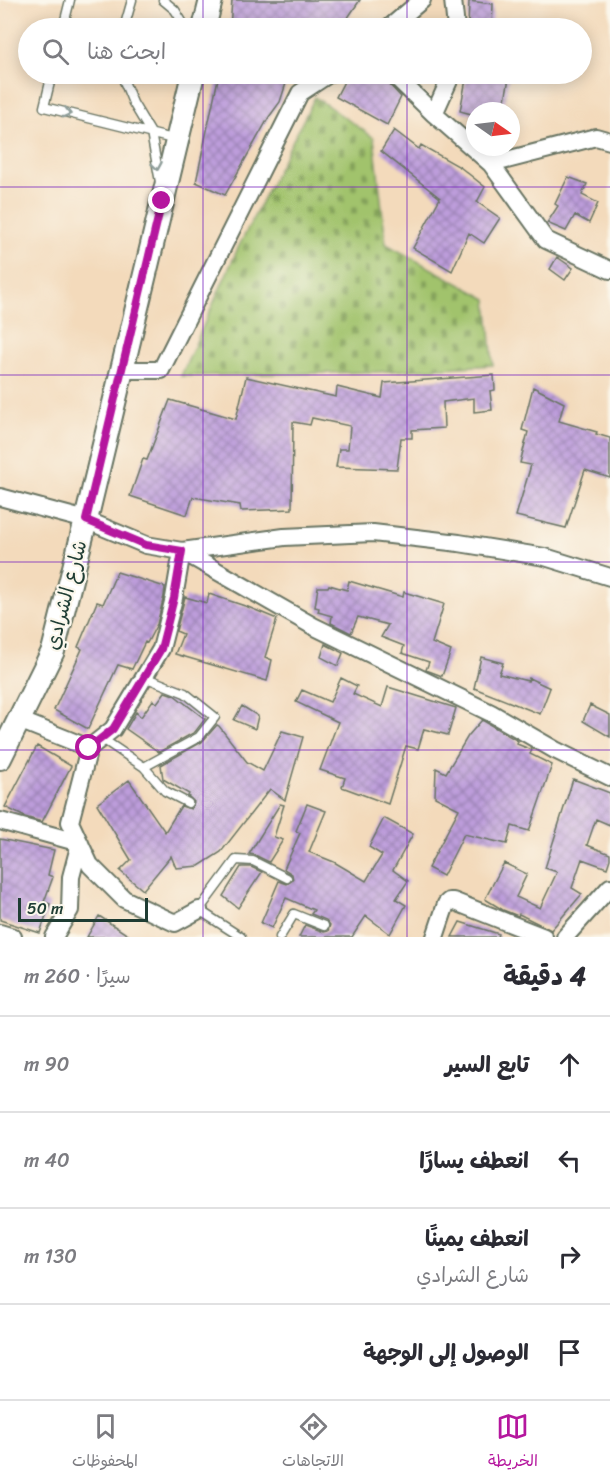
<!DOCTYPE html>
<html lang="ar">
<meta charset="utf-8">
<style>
:root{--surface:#fff;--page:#f7f7f7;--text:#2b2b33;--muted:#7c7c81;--line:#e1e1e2;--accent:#b5179e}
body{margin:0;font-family:Sriracha,"Playpen Sans Arabic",sans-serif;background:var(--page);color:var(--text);direction:rtl}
.compass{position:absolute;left:466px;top:102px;width:54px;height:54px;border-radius:50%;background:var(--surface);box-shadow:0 3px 15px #0003;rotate:104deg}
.scale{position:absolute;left:18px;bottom:15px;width:130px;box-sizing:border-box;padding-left:6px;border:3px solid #1f3d34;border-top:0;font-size:16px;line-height:21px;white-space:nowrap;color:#1f3d34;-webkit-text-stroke:4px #fbf7ec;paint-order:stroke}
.stop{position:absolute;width:18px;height:18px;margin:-14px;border:4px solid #b5179e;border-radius:50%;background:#fff}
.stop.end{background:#b5179e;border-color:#fff;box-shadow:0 2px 6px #0008}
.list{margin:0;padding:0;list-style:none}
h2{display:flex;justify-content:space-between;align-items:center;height:78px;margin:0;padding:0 24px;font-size:26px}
h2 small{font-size:20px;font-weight:400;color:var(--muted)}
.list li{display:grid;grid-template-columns:39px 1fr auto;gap:18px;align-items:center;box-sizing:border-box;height:96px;padding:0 24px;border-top:2px solid var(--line)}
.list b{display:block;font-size:22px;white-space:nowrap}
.list p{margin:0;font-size:20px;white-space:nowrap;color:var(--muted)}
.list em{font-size:20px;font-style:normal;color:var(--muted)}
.icon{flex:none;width:33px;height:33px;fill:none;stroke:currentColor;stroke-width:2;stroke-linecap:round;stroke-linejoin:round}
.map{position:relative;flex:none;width:610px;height:937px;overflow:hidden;direction:ltr}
.search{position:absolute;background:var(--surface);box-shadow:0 3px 15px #0003;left:18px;right:18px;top:18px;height:66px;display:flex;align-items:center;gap:15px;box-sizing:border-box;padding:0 21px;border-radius:33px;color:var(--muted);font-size:22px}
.sheet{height:462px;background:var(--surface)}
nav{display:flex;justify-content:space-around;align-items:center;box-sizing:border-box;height:84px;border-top:2px solid var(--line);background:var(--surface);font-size:16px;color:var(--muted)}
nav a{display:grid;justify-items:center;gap:3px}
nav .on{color:var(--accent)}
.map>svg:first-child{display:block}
.cemetery{fill:url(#cemetery-stones);stroke:#608050;stroke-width:1.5}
.building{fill:url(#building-cross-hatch)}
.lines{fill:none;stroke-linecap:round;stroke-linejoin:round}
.lane-casing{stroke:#697463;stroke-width:11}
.street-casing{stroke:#697463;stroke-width:20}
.secondary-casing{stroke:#697463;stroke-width:26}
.lane{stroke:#fff;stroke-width:8}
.street{stroke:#fff;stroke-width:16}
.secondary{stroke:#fff;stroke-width:22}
.oneway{stroke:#8f9e9a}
.route{stroke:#b5179e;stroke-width:8}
.grid{fill:none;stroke:#7b2cbf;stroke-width:1.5;stroke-opacity:0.55}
.labels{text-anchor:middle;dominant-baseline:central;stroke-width:4.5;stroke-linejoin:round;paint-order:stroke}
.street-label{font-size:20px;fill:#1f3d34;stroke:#fbf7ec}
</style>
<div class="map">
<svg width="610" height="937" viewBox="0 0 610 937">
<defs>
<pattern id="cemetery-stones" width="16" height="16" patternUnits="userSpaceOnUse" patternTransform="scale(1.5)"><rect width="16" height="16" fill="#a1c36c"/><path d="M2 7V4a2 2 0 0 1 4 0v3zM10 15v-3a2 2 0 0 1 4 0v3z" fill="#83a05a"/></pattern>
<pattern id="building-cross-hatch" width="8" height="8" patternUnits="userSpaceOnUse" patternTransform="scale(1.5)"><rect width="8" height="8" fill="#bd9ddb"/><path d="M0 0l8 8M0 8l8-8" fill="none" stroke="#9981b2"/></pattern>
</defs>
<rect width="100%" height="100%" fill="#fbf7ec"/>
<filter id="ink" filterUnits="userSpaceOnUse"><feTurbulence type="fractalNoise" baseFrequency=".0167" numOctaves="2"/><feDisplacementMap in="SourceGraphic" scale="12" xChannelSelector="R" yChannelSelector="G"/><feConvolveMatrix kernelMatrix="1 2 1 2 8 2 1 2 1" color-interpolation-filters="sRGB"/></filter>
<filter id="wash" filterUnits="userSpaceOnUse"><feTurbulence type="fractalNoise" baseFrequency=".008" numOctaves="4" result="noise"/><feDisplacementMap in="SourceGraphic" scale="24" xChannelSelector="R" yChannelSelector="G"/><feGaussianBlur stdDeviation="1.35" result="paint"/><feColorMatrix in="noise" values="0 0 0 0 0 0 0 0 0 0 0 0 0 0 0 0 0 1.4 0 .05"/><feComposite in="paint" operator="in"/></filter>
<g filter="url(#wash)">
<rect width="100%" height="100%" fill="#f3dabb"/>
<path class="cemetery" d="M315,97l59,41 12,106 101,55 6,66 -117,7 -195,4 57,-128z"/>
<g id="blocks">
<path class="building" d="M232,0h128l-19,28h-111z
M469,1l24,3 -1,24h-24z
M219,74h70l-9,28 -11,15 -44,78 -29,-13z
M348,74h19l17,5 17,18 -14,28 -51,-28z
M467,74h21l21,4 -6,33h-28v4l-15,-4z
M394,130l25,19 2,-4 39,22 25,20 -8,15 23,16 -16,25 -15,-10 -17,38 -39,-23 27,-50 -59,-47z
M568,177l19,7 -5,11 16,8 -9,20 -14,-8 -9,16 -19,-8 11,-17 -3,-2z
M557,257l16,11 -8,12 -15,-11z
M494,375l1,15 -5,1 2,19 -18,2v-14l-31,4 1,26 -32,2v8h-11l-4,31 -61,-2 3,-18h9l2,-23 -38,-8 -2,7 -17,-3 -1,87 -51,2 -1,-6 -47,-8 -6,18 -57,-19 13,-37 4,1 23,-60 66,19 10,-42 90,20 1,-10 45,11 2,-15z
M533,387l31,16 -5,18 38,11 -1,2 14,4v40l-25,-8 -19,58 -50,-12 15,-51 -11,-2 8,-31 -6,-2z
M117,572l48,15 -1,9 -7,28 -10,19 -2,-1 -13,27 -14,-4 -30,64 -34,-19 28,-61 -4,-2 19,-45 6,2z
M349,581l54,16 1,-5 40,12 -12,39 19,8 -9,25 -16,-6 3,-8 -27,-9 2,-7 -23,-9 7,-12 -30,-8 -7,16 -20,-10 1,-7 -14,-4 1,-4 -4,-1 3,-20h10l1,-2 18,5z
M209,594l39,13 29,12 -12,38 7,3 -5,21 -92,-27 8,-20 -7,-3 9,-34 22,6z
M325,644l18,9 -5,13 -17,-9z
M481,657l22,6 -4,11 29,7 1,-3 21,10 -10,26 -66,-26z
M341,678l16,8 -4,8 29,13 6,-20 68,21 -8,27 -24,-6 -6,20 -12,-3 -18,58 -46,-17 3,-9 -25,-8 18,-48 -42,-20 6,-12 28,12z
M165,692l9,3 31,24 -10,13 -36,20 -33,-23 10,-17 5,5 12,-17 4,3z
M590,705l20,10v22l-27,-16z
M242,706l16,10 -3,13 -21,-9z
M482,720l36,21 -1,3 15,6 -2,4 22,11 -23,66 -17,-5 -5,18 -43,-10 -21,42 -15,-8 31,-59 -24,-12 1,-29 10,5 22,-37z
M217,725l2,1 28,36 16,9 19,-40 21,6 -18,63 -15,-11 -49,63 -22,14 -23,2 -5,-12 -28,34 -23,-19 11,-11 -34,-56 32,-24 36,52 16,-26 10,3 3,-7 -6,-6 1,-2 -26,-15 -2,-14 41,-23z
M37,746l34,20 -29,56 -17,-5 -20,-10z
M573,779l37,14v32l-14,-6 -9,26 23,9v5l-3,9 -25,-9 -10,29 10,6 -31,36 -32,-16 -1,2 -15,-6 -18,-11 19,-36 23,11 -11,23 24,11 17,-36 -12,-4z
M280,804l4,1 -10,32 9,3 -14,22 -14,-7 -6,-1z
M307,804l19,7 -17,41 25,10 32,19 16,-26 -13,-8 15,-29 29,16 -20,36 15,11 -12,18 10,6 -16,29 -24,-18 -14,21h-53l6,-12 19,7 4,-1 2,-6 -4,-5 -15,-6 3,-4 -28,-12 -14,30 -11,-5 18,-42 8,3 6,-4 -1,-6 -8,-5 16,-36 -4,-2z
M0,839l54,11 -6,25 5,2 -9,25 6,2 -10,29 -40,-13z
M241,867h10l11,5 -24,36 -15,-12z
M99,916l32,21h-44z
M460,922l39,12 -1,3h-46z"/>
</g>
</g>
<g filter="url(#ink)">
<use href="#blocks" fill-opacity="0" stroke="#697463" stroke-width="1.5"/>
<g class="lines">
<defs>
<path id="lane" d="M163,0l12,10 11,18
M63,28l7,-28
M124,28l8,-28
M52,74l-8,33 133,33
M121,74l12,29 18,30 9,49
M144,677l41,16 30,24 -16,20 -55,30
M101,738l43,29 21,24 23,12
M241,937l-42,-27 37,-50 17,1 34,17
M280,937l14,-23 30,12"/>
<path id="street" d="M453,0l3,28
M389,28l33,-28
M393,74l41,40 57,50 55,76 64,30
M434,114l18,-40
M491,164l105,-27 14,4
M122,370h39l139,-277 29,-19
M0,497l86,23 60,25 36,6 131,75 178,87 64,37 55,27
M182,551l102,-14 89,-4 86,10 86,14 65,20
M19,720l70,28 24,-19 48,-80 13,-51 8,-47
M89,748l-19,74 20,43 34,34 51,24 24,-13
M0,821l80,22 -9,34 -1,33 -16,27
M0,933l13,4
M435,937l11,-33 3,-3h4l91,36
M565,937l45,-50"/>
<path id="secondary" d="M204,28l7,-28
M0,758l53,-107 33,-131 107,-446"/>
</defs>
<use href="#lane" class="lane-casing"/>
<use href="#street" class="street-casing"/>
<use href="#secondary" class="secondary-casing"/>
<use href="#lane" class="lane"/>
<use href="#street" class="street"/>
<use href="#secondary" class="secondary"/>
</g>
<defs><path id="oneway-chevron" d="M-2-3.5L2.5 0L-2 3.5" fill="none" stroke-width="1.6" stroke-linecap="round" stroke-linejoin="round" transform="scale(1.5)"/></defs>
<g class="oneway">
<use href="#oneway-chevron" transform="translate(67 113) rotate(14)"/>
<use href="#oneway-chevron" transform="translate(157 166) rotate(80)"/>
</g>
</g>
<g class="lines" filter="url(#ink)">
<path class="route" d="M89,748l24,-19 48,-80 13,-51 8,-47 -36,-6 -60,-25 76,-319"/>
</g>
<path class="grid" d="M203,0v28M407,0v28M203,74v863M407,74v863M0,187h610M0,375h610M0,562h610M0,750h610"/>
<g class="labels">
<g class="street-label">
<text transform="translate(66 595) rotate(-75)">شارع الشرادي</text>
</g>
</g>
</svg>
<svg class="compass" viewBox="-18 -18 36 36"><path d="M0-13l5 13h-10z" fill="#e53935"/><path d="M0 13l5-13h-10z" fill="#7c7c81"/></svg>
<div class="scale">50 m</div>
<div class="stop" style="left:89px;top:748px"></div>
<div class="stop end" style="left:162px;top:201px"></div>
<div class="search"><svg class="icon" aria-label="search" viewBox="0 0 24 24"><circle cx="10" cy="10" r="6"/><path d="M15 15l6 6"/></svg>ابحث هنا</div>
</div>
<section class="sheet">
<h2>4 دقيقة<small>سيرًا · 260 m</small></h2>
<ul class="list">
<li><svg class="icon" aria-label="ahead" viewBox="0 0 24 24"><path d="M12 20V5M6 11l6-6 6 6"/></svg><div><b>تابع السير</b></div><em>90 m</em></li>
<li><svg class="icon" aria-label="left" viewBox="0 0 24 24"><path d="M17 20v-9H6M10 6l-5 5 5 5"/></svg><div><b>انعطف يسارًا</b></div><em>40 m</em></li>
<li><svg class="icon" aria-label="right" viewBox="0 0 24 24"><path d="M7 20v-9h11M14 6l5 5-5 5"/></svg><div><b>انعطف يمينًا</b><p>شارع الشرادي</p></div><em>130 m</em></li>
<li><svg class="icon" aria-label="arrive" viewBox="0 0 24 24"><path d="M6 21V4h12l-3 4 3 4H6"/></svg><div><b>الوصول إلى الوجهة</b></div></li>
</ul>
</section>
<nav>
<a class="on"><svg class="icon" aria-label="map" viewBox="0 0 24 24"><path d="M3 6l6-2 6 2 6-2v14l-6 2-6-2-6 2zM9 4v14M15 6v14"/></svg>الخريطة</a>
<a><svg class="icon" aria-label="directions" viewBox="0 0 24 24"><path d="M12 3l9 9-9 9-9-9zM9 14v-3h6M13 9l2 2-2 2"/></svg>الاتجاهات</a>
<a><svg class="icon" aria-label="saved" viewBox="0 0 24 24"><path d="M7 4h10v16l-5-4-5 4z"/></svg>المحفوظات</a>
</nav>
